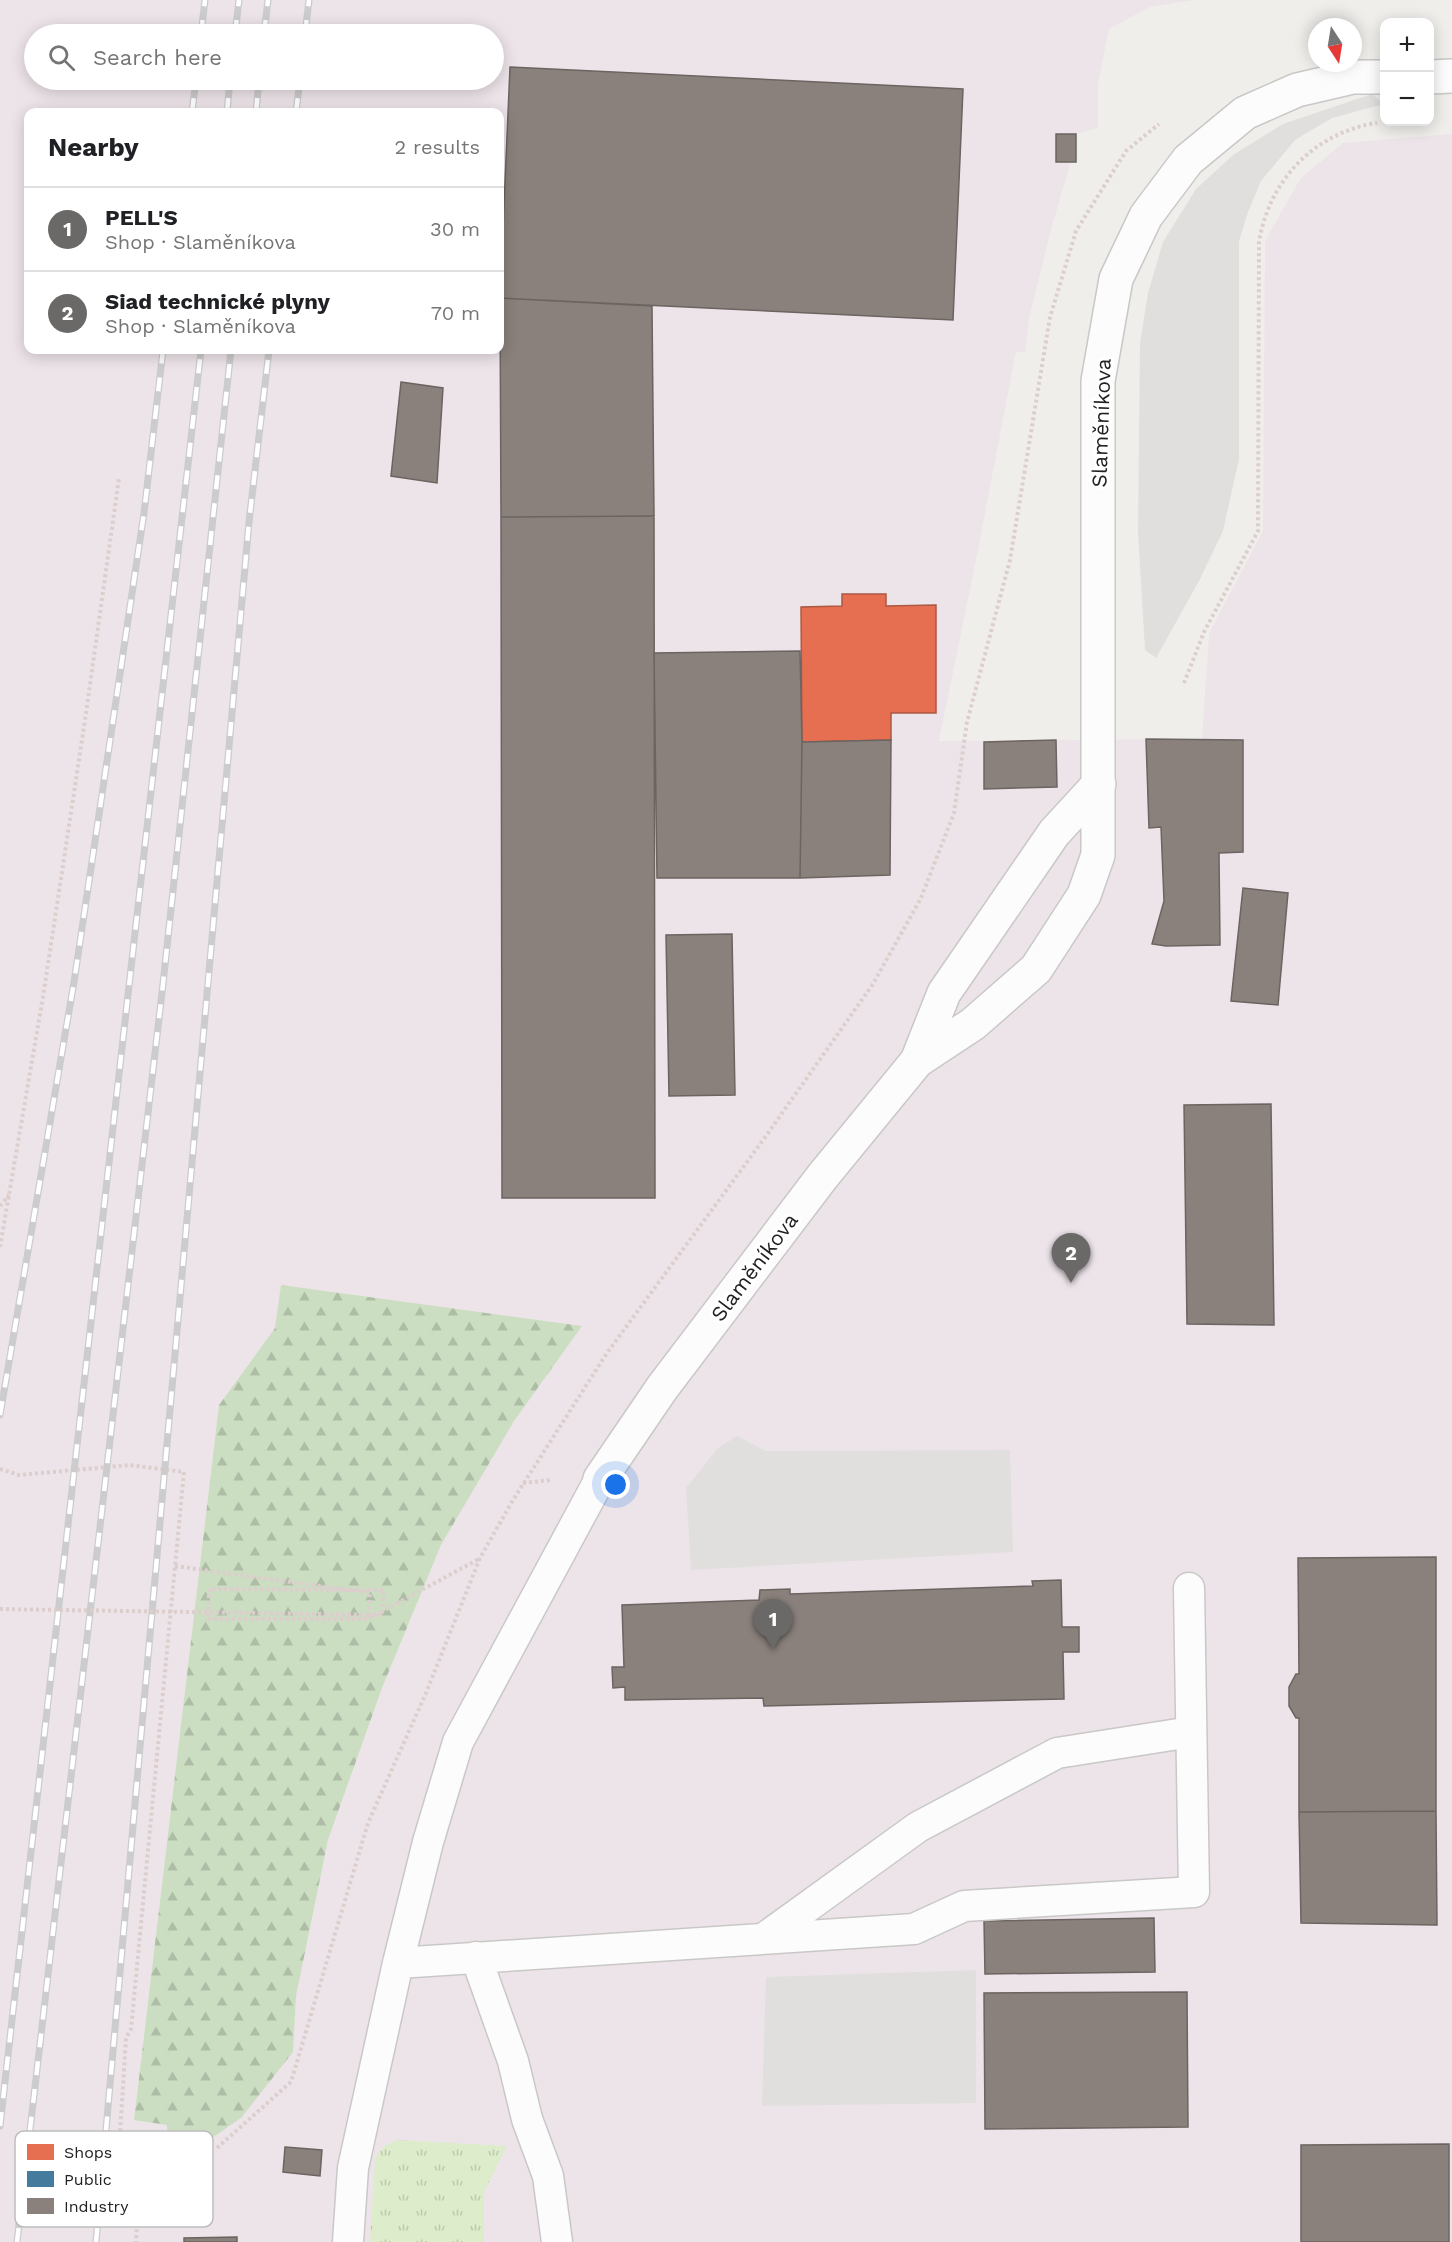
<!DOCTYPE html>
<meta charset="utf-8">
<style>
:root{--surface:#fff;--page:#f6f6f6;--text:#202124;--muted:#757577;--line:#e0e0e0;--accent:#6a6968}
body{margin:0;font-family:"Work Sans",sans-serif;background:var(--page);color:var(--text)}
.controls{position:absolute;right:18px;top:18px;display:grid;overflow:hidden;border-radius:12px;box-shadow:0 3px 15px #0003}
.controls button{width:54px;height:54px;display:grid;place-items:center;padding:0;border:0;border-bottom:2px solid var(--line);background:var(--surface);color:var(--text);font:30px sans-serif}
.compass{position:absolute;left:1308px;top:18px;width:54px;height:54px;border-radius:50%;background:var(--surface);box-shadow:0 3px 15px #0003;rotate:168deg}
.you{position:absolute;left:616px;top:1485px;width:21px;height:21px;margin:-15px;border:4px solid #fff;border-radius:50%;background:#1a73e8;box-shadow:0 0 0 9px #1a73e833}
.badge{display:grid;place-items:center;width:39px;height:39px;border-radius:50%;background:var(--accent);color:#fff;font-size:20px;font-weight:700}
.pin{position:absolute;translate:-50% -50px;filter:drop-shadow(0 2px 3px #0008)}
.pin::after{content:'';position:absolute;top:32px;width:21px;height:18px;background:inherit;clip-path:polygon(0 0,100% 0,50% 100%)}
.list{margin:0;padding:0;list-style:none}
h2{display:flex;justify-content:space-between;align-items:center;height:78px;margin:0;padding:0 24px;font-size:26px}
h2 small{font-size:20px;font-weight:400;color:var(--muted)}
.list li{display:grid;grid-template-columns:39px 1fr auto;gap:18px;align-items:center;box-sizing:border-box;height:84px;padding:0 24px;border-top:2px solid var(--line)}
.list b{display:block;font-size:22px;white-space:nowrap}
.list p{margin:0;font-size:20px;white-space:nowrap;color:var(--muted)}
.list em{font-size:20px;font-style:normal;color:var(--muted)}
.icon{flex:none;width:33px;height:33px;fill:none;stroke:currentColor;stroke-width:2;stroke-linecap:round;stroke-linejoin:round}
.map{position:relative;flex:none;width:1452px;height:2242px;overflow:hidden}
.search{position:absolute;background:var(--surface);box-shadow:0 3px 15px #0003;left:24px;top:24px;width:480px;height:66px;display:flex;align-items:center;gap:15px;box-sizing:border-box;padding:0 21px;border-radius:33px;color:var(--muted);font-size:22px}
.panel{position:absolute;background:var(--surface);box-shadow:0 3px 15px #0003;left:24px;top:108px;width:480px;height:246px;border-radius:12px}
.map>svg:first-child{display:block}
.industrial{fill:#ede4e9;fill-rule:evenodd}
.grass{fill:url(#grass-tufts)}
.forest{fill:url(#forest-firs)}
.parking{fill:#e0dfde}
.shops{fill:#e76f51;stroke:#ac5843;stroke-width:1.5}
.industry{fill:#8a817c;stroke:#6b6461;stroke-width:1.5}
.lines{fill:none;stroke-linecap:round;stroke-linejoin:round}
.service-casing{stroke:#c9c8c7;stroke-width:33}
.minor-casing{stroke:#c9c8c7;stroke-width:36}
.path{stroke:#dccecd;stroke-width:4;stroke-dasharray:3 3;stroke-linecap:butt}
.service{stroke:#fdfcfc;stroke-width:30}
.minor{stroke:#fdfcfc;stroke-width:33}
.rail-casing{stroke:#ccc;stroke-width:7}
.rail{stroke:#fff;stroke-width:4.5;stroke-dasharray:14;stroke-linecap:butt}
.path-bridge{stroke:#dccecd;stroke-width:4;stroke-dasharray:3 3;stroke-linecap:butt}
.labels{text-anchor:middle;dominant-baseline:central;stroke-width:6;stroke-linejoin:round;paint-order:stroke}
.street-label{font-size:21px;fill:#222;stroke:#fff}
.key{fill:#fff;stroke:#bdbdbd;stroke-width:1.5}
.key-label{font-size:16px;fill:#222}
</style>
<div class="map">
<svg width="1452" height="2242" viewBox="0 0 1452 2242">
<defs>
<pattern id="grass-tufts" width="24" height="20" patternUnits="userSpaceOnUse" patternTransform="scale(1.5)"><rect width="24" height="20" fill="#ddeccb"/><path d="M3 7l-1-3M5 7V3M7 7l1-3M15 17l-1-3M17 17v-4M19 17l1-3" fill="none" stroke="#bdcaae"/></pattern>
<pattern id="forest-firs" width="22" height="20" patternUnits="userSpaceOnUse" patternTransform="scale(1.5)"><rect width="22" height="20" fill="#cbdec1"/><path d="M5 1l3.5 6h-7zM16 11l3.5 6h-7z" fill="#aebea6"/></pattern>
</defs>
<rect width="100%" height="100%" fill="#f0eeeb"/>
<path class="industrial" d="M0,0h1195l-45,7 -41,22 -11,55v44l-22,6h-20v27h15l-21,72 -21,86 -4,33h-9l-40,208 -37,181 263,-2 7,-106 54,-102 2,-290 35,-62 43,-36 109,-9v2108h-1452zM34,34h460v46h-460zM28,112h472v238h-472zM531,1320l50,7 -67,93 -73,125 -59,143 -54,152 -32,156 -3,56 -125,115 -1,-42 -33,-6 85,-714 56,-77z"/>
<path class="grass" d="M398,2140l109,6 -23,46v50h-114l5,-84 9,-12z"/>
<path class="forest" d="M281,1285l301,41 -68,95 -73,124 -59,143 -54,152 -32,156 -3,56 -52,66 -73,50 -1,-43 -33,-5 85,-715 56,-77z"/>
<path class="parking" d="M1372,94l12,10 -52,14 -37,22 -34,41 -13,31 -9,29v218l-16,72 -24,50 -43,77 -11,-8 -7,-117 2,-190 8,-50 15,-51 33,-53 37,-34 50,-31z
M737,1436l29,15 244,-1 3,102 -322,18 -5,-82 32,-40z
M976,1970v133l-214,3 4,-129z"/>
<path class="shops" d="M842,594h44v12l50,-1v108h-45v27l-89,2 -1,-135 41,-1z"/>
<path class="industry" d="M510,67l453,22 -10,231 -453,-22z
M1056,134h20v28h-20z
M500,298l152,8 2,210 -153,1z
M401,382l42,6 -6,95 -46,-7z
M654,516l1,682h-153l-1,-681z
M800,651l2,91 -2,136h-143l-3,-225z
M1146,739l97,1v112l-24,1 1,92 -54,1 -14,-2 12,-43 -3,-74 -12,1z
M891,740l-1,135 -90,3 2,-136z
M1056,740l1,47 -73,2v-47z
M1243,888l45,5 -10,112 -47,-4z
M732,934l3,161 -66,1 -3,-161z
M1271,1104l3,221 -87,-1 -3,-219z
M1436,1557v254l-137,1v-94h-3l-7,-12v-19l7,-13h3l-1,-116z
M1061,1580l1,47h17v25h-16l1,47 -300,7 -1,-8 -138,2v-13l-12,1 -1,-21h12l-2,-62 137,-5 1,-10 30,-1v5l243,-8 -1,-5z
M1436,1811l1,114 -136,-2 -2,-111z
M1154,1918l1,54 -170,2 -1,-53z
M1187,1992l1,135 -203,2 -1,-136z
M1449,2144v98h-148v-97z
M285,2147l37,3 -2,26 -37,-4z
M237,2237v5h-53v-4z"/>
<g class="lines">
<defs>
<path id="service" d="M763,1939l155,-112 139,-74 134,-21
M476,1957l37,104 14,58 21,57 9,66
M398,1963l516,-34 50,-23 230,-14 -5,-304
M348,2242l5,-74 45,-205 30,-121 30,-100 142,-263"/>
<path id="minor" d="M1430,77l22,-1
M917,1061l27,-68 110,-160 45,-49
M600,1479l62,-91 160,-211 95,-116 56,-37 63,-55 48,-74 14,-40v-474l18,-102 30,-63 42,-56 57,-47 52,-23 56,-13h31"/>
</defs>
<use href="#service" class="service-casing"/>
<use href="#minor" class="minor-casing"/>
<path class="path" d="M1388,122l40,1
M1184,683l20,-51 54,-101 1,-289c10,-62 56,-110 118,-119
M0,1206l9,-11
M0,1247l43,-250 42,-277 34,-242
M0,1469l19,6 111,-10 54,7 -53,557 -5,9 -8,128 1,16 19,23 -2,37
M523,1483l28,-3
M175,1566l195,27 -2,26
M209,1589l-1,30h160l111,-60
M217,2148l74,-66 77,-259 58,-130 54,-135 33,-58 94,-147 159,-217 107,-152 48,-86 33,-85 13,-91 43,-162 40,-243 26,-86 50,-80 33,-27"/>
<use href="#service" class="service"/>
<use href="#minor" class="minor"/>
<defs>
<path id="rail" d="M201,34l4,-34
M235,34l4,-34
M264,34l4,-34
M305,34l4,-34
M192,112l4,-32
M227,112l3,-32
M256,112l3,-32
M296,112l4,-32
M0,1415l74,-433 70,-469 19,-163
M0,2126l201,-1776
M17,2242l146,-1258 68,-634
M96,2242l153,-1720 20,-172"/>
</defs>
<use href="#rail" class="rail-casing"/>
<use href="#rail" class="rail"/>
<path class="path-bridge" d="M0,1609l382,6 2,-25 -175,-1"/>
</g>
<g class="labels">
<g class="street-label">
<text transform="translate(1101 423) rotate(-88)">Slaměníkova</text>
<text transform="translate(754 1267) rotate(-53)">Slaměníkova</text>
</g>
</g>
<rect x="15" y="2131" width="198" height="96" rx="9" class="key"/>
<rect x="27" y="2144" width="27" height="16" fill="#e76f51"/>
<rect x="27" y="2171" width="27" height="16" fill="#457b9d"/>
<rect x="27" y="2198" width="27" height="16" fill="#8a817c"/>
<g class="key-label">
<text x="64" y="2158">Shops</text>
<text x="64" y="2185">Public</text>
<text x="64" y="2212">Industry</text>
</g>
</svg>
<div class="controls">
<button>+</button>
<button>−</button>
</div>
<svg class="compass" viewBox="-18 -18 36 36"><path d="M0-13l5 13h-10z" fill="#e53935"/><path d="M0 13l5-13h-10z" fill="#757577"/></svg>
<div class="you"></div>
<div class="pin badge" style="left:773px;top:1649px">1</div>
<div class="pin badge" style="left:1071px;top:1283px">2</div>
<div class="search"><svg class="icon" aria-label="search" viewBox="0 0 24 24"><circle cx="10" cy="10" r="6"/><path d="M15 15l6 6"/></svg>Search here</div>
<section class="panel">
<h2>Nearby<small>2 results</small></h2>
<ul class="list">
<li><span class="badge">1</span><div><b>PELL'S</b><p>Shop · Slaměníkova</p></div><em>30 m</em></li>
<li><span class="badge">2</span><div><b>Siad technické plyny</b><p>Shop · Slaměníkova</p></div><em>70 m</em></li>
</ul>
</section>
</div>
